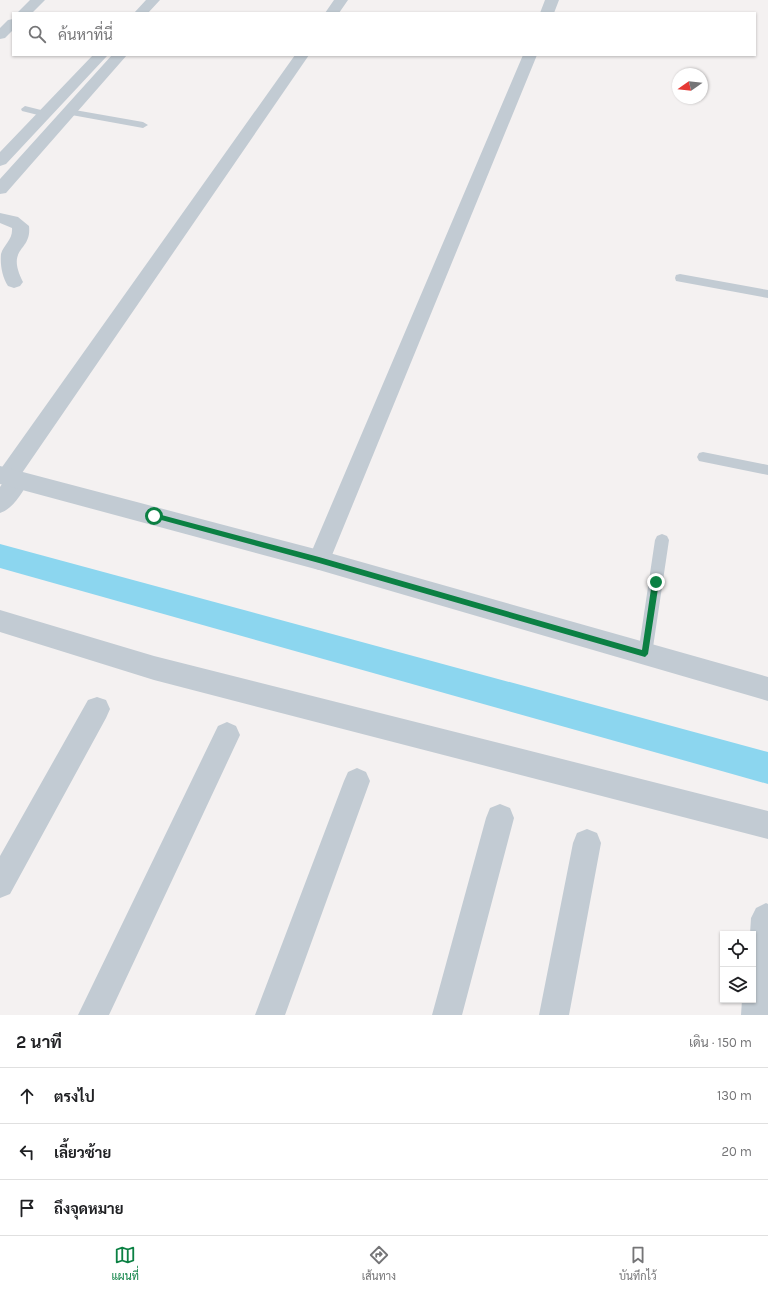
<!DOCTYPE html>
<html lang="th">
<meta charset="utf-8">
<style>
:root{--surface:#fff;--page:#f2f2f2;--text:#202124;--muted:#757577;--line:#e0e0e0;--accent:#0b8043}
body{margin:0;font-family:Karla,Sarabun,sans-serif;background:var(--page);color:var(--text)}
.controls{position:absolute;right:12px;bottom:12px;display:grid;overflow:hidden;border-radius:0px;box-shadow:0 1px 3px #0004}
.controls button{width:36px;height:36px;display:grid;place-items:center;padding:0;border:0;border-bottom:1px solid var(--line);background:var(--surface);color:var(--text);font:20px sans-serif}
.compass{position:absolute;left:672px;top:68px;width:36px;height:36px;border-radius:50%;background:var(--surface);box-shadow:0 1px 3px #0004;rotate:256deg}
.stop{position:absolute;width:12px;height:12px;margin:-9px;border:3px solid #0b8043;border-radius:50%;background:#fff}
.stop.end{background:#0b8043;border-color:#fff;box-shadow:0 1px 4px #0008}
.list{margin:0;padding:0;list-style:none}
h2{display:flex;justify-content:space-between;align-items:center;height:52px;margin:0;padding:0 16px;font-size:17px}
h2 small{font-size:13px;font-weight:400;color:var(--muted)}
.list li{display:grid;grid-template-columns:26px 1fr auto;gap:12px;align-items:center;box-sizing:border-box;height:56px;padding:0 16px;border-top:1px solid var(--line)}
.list b{display:block;font-size:15px;white-space:nowrap}
.list em{font-size:13px;font-style:normal;color:var(--muted)}
.icon{flex:none;width:22px;height:22px;fill:none;stroke:currentColor;stroke-width:2;stroke-linecap:round;stroke-linejoin:round}
.map{position:relative;flex:none;width:768px;height:1015px;overflow:hidden}
.search{position:absolute;background:var(--surface);box-shadow:0 1px 3px #0004;left:12px;right:12px;top:12px;height:44px;display:flex;align-items:center;gap:10px;box-sizing:border-box;padding:0 14px;border-radius:0px;color:var(--muted);font-size:15px}
.sheet{height:220px;background:var(--surface)}
nav{display:flex;justify-content:space-around;align-items:center;box-sizing:border-box;height:56px;border-top:1px solid var(--line);background:var(--surface);font-size:11px;color:var(--muted)}
nav a{display:grid;justify-items:center;gap:2px}
nav .on{color:var(--accent)}
.map>svg:first-child{display:block}
.lines{fill:none;stroke-linecap:round;stroke-linejoin:round}
.canal{fill:#8cd6ef;fill-rule:evenodd}
.service{fill:#c2cbd3;fill-rule:evenodd}
.minor{fill:#c2cbd3;fill-rule:evenodd}
.tertiary{fill:#c2cbd3;fill-rule:evenodd}
.route{fill:#0b8043}
</style>
<div class="map">
<svg width="768" height="1015" viewBox="0 0 768 1015">
<rect width="100%" height="100%" fill="#f4f1f1"/>
<g class="lines">
<path class="canal" d="M0,544l768,208v32l-768,-216z"/>
<path class="service" d="M25,106l24,6 1,2 -4,3 -24,-6 -1,-2z
M69,109l74,13 5,3 -5,3 -77,-14v-4z
M680,274l88,16v8l-92,-17 -1,-3 1,-3z
M703,452l65,13v10l-69,-14 -2,-4 2,-4z
M662,534l5,2 2,4 -17,114 -2,5 -5,2 -5,-2 -2,-5 17,-114 2,-4z"/>
<path class="minor" d="M30,0h15l-13,13h-15z
M146,0h14l-12,13h-14z
M334,0h14l-9,13h-14z
M545,0h14l-5,13h-14z
M13,19v11l-8,8 -5,1v-11l8,-8z
M93,55l14,1 -101,108 -6,2v-14z
M112,55h15l-121,138 -6,1v-15z
M295,55h14l-287,418 4,1 3,6c-6,12 -16,29 -29,33v-26l2,-3 -2,-1v-13z
M523,55h14l-207,505 -3,7 -8,3 -8,-3 -3,-7z
M0,213l18,4 11,9c3,27 -24,20 -6,56l-3,4 -6,2 -6,-2c-6,-9 -8,-22 -7,-32 3,-10 12,-14 11,-26l-12,-5z
M97,697l9,3 4,9 -4,9 -96,176 -10,4v-42l88,-156z
M227,722l9,4 4,9 -131,280h-31l140,-289z
M357,768l9,4 4,9 -85,234h-30l89,-234 4,-9z
M500,804l10,4 4,10 -52,197h-30l54,-197 4,-10z
M587,829l10,4 4,10 -32,172h-30l34,-172 4,-10z
M766,903l2,1v111h-27l1,-15h11v-66h-3l1,-16 5,-10z"/>
<path class="tertiary" d="M0,466l319,84 449,127v24l-449,-131 -319,-86z
M0,610l154,46 614,155v28l-614,-159 -154,-48z"/>
</g>
<path class="route" d="M154,513l165,44 323,93 10,-68 4,-3 3,3 -11,72 -3,3 -326,-94 -165,-45 -4,-2z"/>
</svg>
<div class="controls">
<button><svg class="icon" aria-label="locate" viewBox="0 0 24 24"><circle cx="12" cy="12" r="6"/><path d="M12 2v4M12 18v4M2 12h4M18 12h4"/></svg></button>
<button><svg class="icon" aria-label="layers" viewBox="0 0 24 24"><path d="M12 4l9 5-9 5-9-5zM3 14l9 5 9-5"/></svg></button>
</div>
<svg class="compass" viewBox="-18 -18 36 36"><path d="M0-13l5 13h-10z" fill="#e53935"/><path d="M0 13l5-13h-10z" fill="#757577"/></svg>
<div class="stop" style="left:154px;top:516px"></div>
<div class="stop end" style="left:656px;top:582px"></div>
<div class="search"><svg class="icon" aria-label="search" viewBox="0 0 24 24"><circle cx="10" cy="10" r="6"/><path d="M15 15l6 6"/></svg>ค้นหาที่นี่</div>
</div>
<section class="sheet">
<h2>2 นาที<small>เดิน · 150 m</small></h2>
<ul class="list">
<li><svg class="icon" aria-label="ahead" viewBox="0 0 24 24"><path d="M12 20V5M6 11l6-6 6 6"/></svg><div><b>ตรงไป</b></div><em>130 m</em></li>
<li><svg class="icon" aria-label="left" viewBox="0 0 24 24"><path d="M17 20v-9H6M10 6l-5 5 5 5"/></svg><div><b>เลี้ยวซ้าย</b></div><em>20 m</em></li>
<li><svg class="icon" aria-label="arrive" viewBox="0 0 24 24"><path d="M6 21V4h12l-3 4 3 4H6"/></svg><div><b>ถึงจุดหมาย</b></div></li>
</ul>
</section>
<nav>
<a class="on"><svg class="icon" aria-label="map" viewBox="0 0 24 24"><path d="M3 6l6-2 6 2 6-2v14l-6 2-6-2-6 2zM9 4v14M15 6v14"/></svg>แผนที่</a>
<a><svg class="icon" aria-label="directions" viewBox="0 0 24 24"><path d="M12 3l9 9-9 9-9-9zM9 14v-3h6M13 9l2 2-2 2"/></svg>เส้นทาง</a>
<a><svg class="icon" aria-label="saved" viewBox="0 0 24 24"><path d="M7 4h10v16l-5-4-5 4z"/></svg>บันทึกไว้</a>
</nav>
